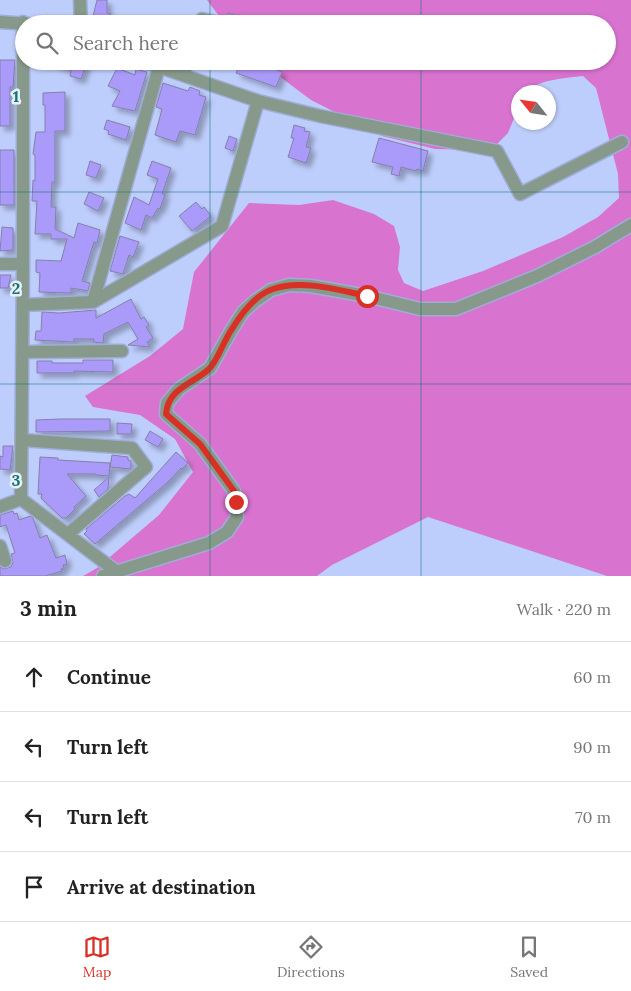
<!DOCTYPE html>
<meta charset="utf-8">
<style>
:root{--surface:#fff;--page:#f2f2f2;--text:#222;--muted:#767676;--line:#e0e0e0;--accent:#d93025}
body{margin:0;font-family:Lora,serif;background:var(--page);color:var(--text)}
.compass{position:absolute;left:511px;top:85px;width:45px;height:45px;border-radius:50%;background:var(--surface);box-shadow:0 1px 4px #0004;rotate:300deg}
.stop{position:absolute;width:15px;height:15px;margin:-11px;border:4px solid #d93025;border-radius:50%;background:#fff}
.stop.end{background:#d93025;border-color:#fff;box-shadow:0 1px 5px #0008}
.list{margin:0;padding:0;list-style:none}
h2{display:flex;justify-content:space-between;align-items:center;height:65px;margin:0;padding:0 20px;font-size:21px}
h2 small{font-size:16px;font-weight:400;color:var(--muted)}
.list li{display:grid;grid-template-columns:32px 1fr auto;gap:15px;align-items:center;box-sizing:border-box;height:70px;padding:0 20px;border-top:1px solid var(--line)}
.list b{display:block;font-size:19px;white-space:nowrap}
.list em{font-size:16px;font-style:normal;color:var(--muted)}
.icon{flex:none;width:28px;height:28px;fill:none;stroke:currentColor;stroke-width:2;stroke-linecap:round;stroke-linejoin:round}
.map{position:relative;flex:none;width:631px;height:576px;overflow:hidden}
.search{position:absolute;background:var(--surface);box-shadow:0 1px 4px #0004;left:15px;right:15px;top:15px;height:55px;display:flex;align-items:center;gap:12px;box-sizing:border-box;padding:0 18px;border-radius:28px;color:var(--muted);font-size:19px}
.sheet{height:345px;background:var(--surface)}
nav{display:flex;justify-content:space-around;align-items:center;box-sizing:border-box;height:70px;border-top:1px solid var(--line);background:var(--surface);font-size:14px;color:var(--muted)}
nav a{display:grid;justify-items:center;gap:2px}
nav .on{color:var(--accent)}
.map>svg:first-child{display:block}
.forest{fill:#d873d0}
.building{fill:#aa9afa;stroke:#857fab;filter:url(#shadow)}
.lines{fill:none;stroke-linecap:round;stroke-linejoin:round}
.street-casing{stroke:#9fadd6;stroke-width:15}
.street{stroke:#87998a;stroke-width:12}
.route{stroke:#d93025;stroke-width:6}
.grid{fill:none;stroke:#0f766e;stroke-width:1;stroke-opacity:0.55}
.grid-label{font-size:16px;text-anchor:middle;font-weight:bold;fill:#0f766e;stroke:#eaeffe;stroke-width:5;stroke-linejoin:round;paint-order:stroke}
</style>
<div class="map">
<svg width="631" height="576" viewBox="0 0 631 576">
<defs>
<filter id="shadow"><feDropShadow dx="4.5" dy="4.5" stdDeviation="2.5" flood-color="#0004"/></filter>
</defs>
<rect width="100%" height="100%" fill="#becefc"/>
<path class="forest" d="M207,0h424v576h-24l-179,-59 -96,48 -15,11h-234l14,-8 62,-53 34,-43 -18,-33 -35,-24 -47,-8 -8,-11 65,-40 33,-27 11,-57 55,-69 50,2 34,-5 41,14 20,12 6,21 -2,23 6,13 19,8 60,-20 80,-34 35,-20 21,-19 -1,-24 -22,-86 -13,-12c-15,2 -46,3 -55,16h-10v16l-10,25 -13,13 -17,4 -43,-1 -53,-13 -71,-36 -52,-39h348v-37h-382z"/>
<path class="building" d="M97,0h10v13l4,1 -3,10h-17z
M228,13l9,3 -3,8h-9z
M0,60h15l-2,27h-3v39h-10z
M52,61h35l-6,18 -11,-3 1,-6 -19,-7z
M241,61h5l19,8 1,-3 16,6 -6,15 -40,-14z
M117,68l18,7 1,-6 11,3 -12,39 -23,-5 8,-15 -12,-5z
M163,83l25,8 2,-4 10,4 -1,4 7,2 -11,38 -15,-4 -4,11 -21,-7 7,-26 -6,-2z
M65,92v39h-10v51h-3l-1,25h5l-1,22 19,9 4,-15 22,7 -3,13 -3,-1 -12,39 8,2 -2,8 -17,-3v5l-32,-1 1,-19 -4,-1v-12l25,1 6,-22h-16v-5h-16l2,-33h-5l1,-21 2,1v-26l-2,-1 3,-22h9v-27h-2v-12z
M107,120l23,7 -4,13 -18,-6 1,-3 -5,-2z
M294,125l11,3 -1,3 6,1 -4,15 5,1 -5,15 -18,-6 6,-19h-3z
M229,136l8,3 -4,12 -8,-3z
M379,138l49,13 -5,20 -6,-2 -1,2 -15,-4 -2,9 -8,-2 2,-7 -21,-5z
M0,150h14v55h-14z
M90,161l11,4 -5,13 -10,-3z
M152,161l19,7 -9,26h3l-5,15 -2,-1 -6,10 -6,-3 -5,15 -16,-7 9,-26 15,8 9,-26 -11,-4z
M89,192l15,6 -6,13 -14,-7z
M196,202l6,7 2,-2 7,9 -19,15 -13,-15z
M2,227l11,1v22l-13,1z
M120,236l19,6 -6,15 -4,-2 -6,19 -13,-3z
M0,275h11l-3,13h-8z
M131,299l10,20 3,-2 5,8 -3,2 7,11 -6,4 3,5 -22,-2 10,-6 -10,-17 -24,12 -1,9 -10,-1 1,-3h-20v3l-39,-2 1,-9h5l1,-19 17,1 37,-3v8z
M83,360h30v12l-39,-1v2h-37v-12h15v2h31z
M60,419h50v12l-74,1v-12z
M117,423l15,1 -1,10h-14z
M150,431l13,8 -5,8 -13,-7z
M3,446h10l-3,24 -10,-1v-13l3,1z
M176,452l12,11 -6,6 -1,-1 -13,14 -73,62 -11,-10 3,-3 -1,-2 39,-33 4,-2 6,4z
M112,455l16,2v3l3,1v8l-21,-2z
M40,457l18,1v2l52,3 -1,13 -13,-1v-1h-29l19,22 -12,11 1,2 -9,9h-4l-21,-20 1,-4h-4z
M109,477l-1,12 -9,8 -5,-7z
M13,511l1,3 3,-1 2,7 11,-4 3,2 7,20 7,-3 9,23 9,-3 2,9 -4,1 1,3 -3,1 1,2 -17,5h-45v-9l4,2 7,-2 2,-5 -2,-8 4,-1 -9,-28 -6,2v-12z"/>
<g class="lines">
<defs>
<path id="street" d="M80,0l1,24
M0,22l28,2
M23,22v242l-2,235 96,73
M201,24l1,-5 13,3
M142,61l116,40 62,15 177,35 23,43 102,-52
M183,75l5,-14
M0,264h23
M93,302l66,-235
M23,305l70,-3 129,-76 36,-125
M23,352l99,-1
M22,440l110,8 14,19 -78,67
M0,507l21,-8
M0,546l5,15
M103,576l106,-33 18,-11 10,-15 -3,-26 -34,-47 -34,-30 1,-11 12,-14 31,-21 21,-37 12,-19 12,-11 16,-11 18,-5 22,1 56,10 53,13h36l81,-33 58,-29 36,-22"/>
</defs>
<use href="#street" class="street-casing"/>
<use href="#street" class="street"/>
</g>
<g class="lines">
<path class="route" d="M236,502l-2,-11 -34,-47 -34,-30c2,-26 27,-30 43,-45 9,-9 15,-29 23,-40 9,-15 23,-34 41,-40 29,-10 65,1 94,7"/>
</g>
<path class="grid" d="M210,0v24M421,0v24M210,61v515M421,61v515M0,192h631M0,384h631"/>
<g class="grid-label">
<text x="16" y="102">1</text>
<text x="16" y="294">2</text>
<text x="16" y="486">3</text>
</g>
</svg>
<svg class="compass" viewBox="-18 -18 36 36"><path d="M0-13l5 13h-10z" fill="#e53935"/><path d="M0 13l5-13h-10z" fill="#767676"/></svg>
<div class="stop" style="left:367px;top:296px"></div>
<div class="stop end" style="left:236px;top:502px"></div>
<div class="search"><svg class="icon" aria-label="search" viewBox="0 0 24 24"><circle cx="10" cy="10" r="6"/><path d="M15 15l6 6"/></svg>Search here</div>
</div>
<section class="sheet">
<h2>3 min<small>Walk · 220 m</small></h2>
<ul class="list">
<li><svg class="icon" aria-label="ahead" viewBox="0 0 24 24"><path d="M12 20V5M6 11l6-6 6 6"/></svg><div><b>Continue</b></div><em>60 m</em></li>
<li><svg class="icon" aria-label="left" viewBox="0 0 24 24"><path d="M17 20v-9H6M10 6l-5 5 5 5"/></svg><div><b>Turn left</b></div><em>90 m</em></li>
<li><svg class="icon" aria-label="left" viewBox="0 0 24 24"><path d="M17 20v-9H6M10 6l-5 5 5 5"/></svg><div><b>Turn left</b></div><em>70 m</em></li>
<li><svg class="icon" aria-label="arrive" viewBox="0 0 24 24"><path d="M6 21V4h12l-3 4 3 4H6"/></svg><div><b>Arrive at destination</b></div></li>
</ul>
</section>
<nav>
<a class="on"><svg class="icon" aria-label="map" viewBox="0 0 24 24"><path d="M3 6l6-2 6 2 6-2v14l-6 2-6-2-6 2zM9 4v14M15 6v14"/></svg>Map</a>
<a><svg class="icon" aria-label="directions" viewBox="0 0 24 24"><path d="M12 3l9 9-9 9-9-9zM9 14v-3h6M13 9l2 2-2 2"/></svg>Directions</a>
<a><svg class="icon" aria-label="saved" viewBox="0 0 24 24"><path d="M7 4h10v16l-5-4-5 4z"/></svg>Saved</a>
</nav>
